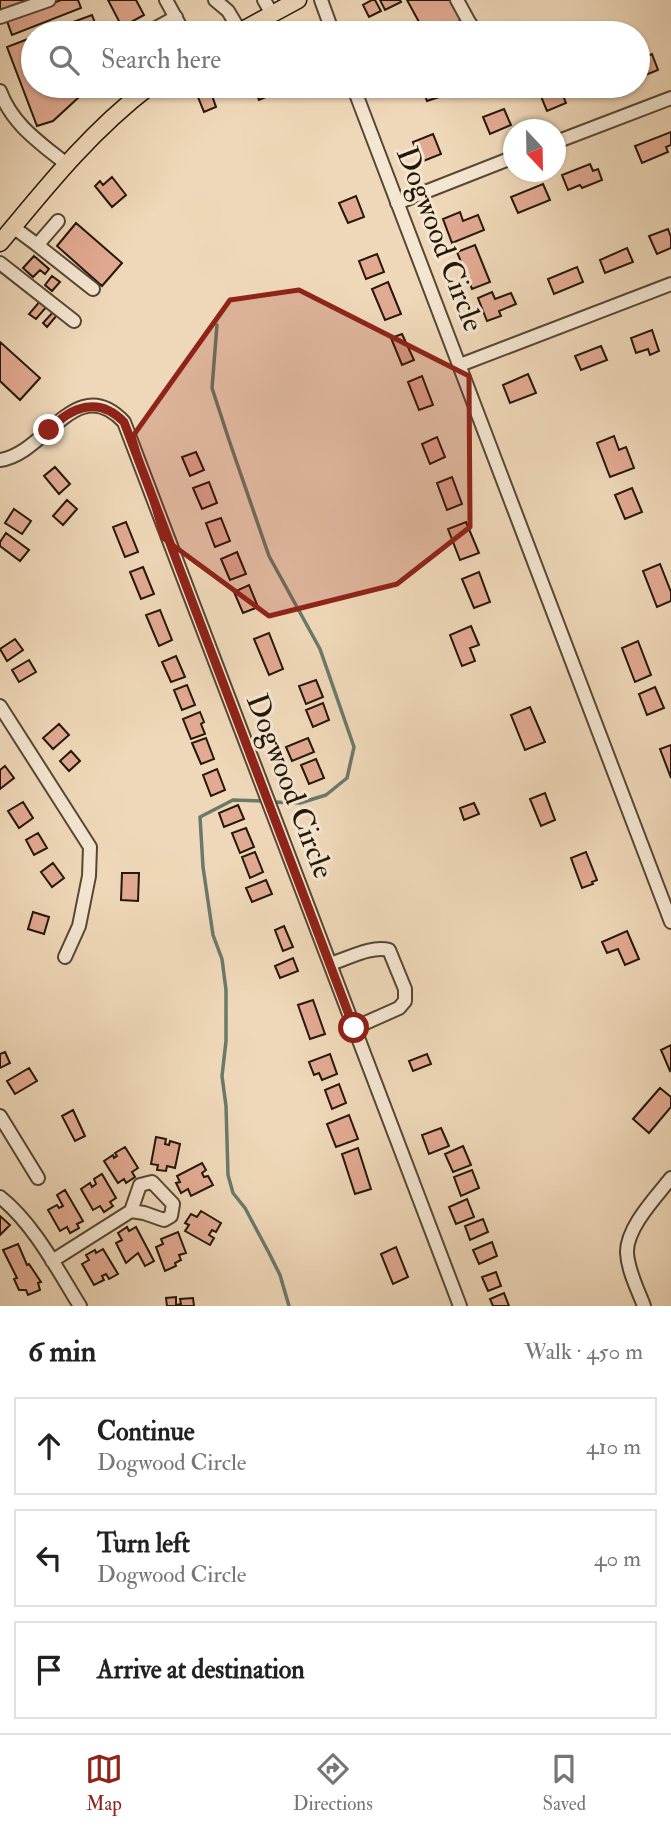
<!DOCTYPE html>
<meta charset="utf-8">
<style>
:root{--surface:#fff;--page:#f2f2f2;--text:#222;--muted:#767676;--line:#e0e0e0;--accent:#8f2418}
body{margin:0;font-family:"IM FELL Double Pica",serif;background:var(--page);color:var(--text)}
.compass{position:absolute;left:503px;top:119px;width:63px;height:63px;border-radius:50%;background:var(--surface);box-shadow:0 2px 5px #0004;rotate:158deg}
.stop{position:absolute;width:21px;height:21px;margin:-16px;border:5px solid #8f2418;border-radius:50%;background:#fff}
.stop.end{background:#8f2418;border-color:#fff;box-shadow:0 2px 7px #0008}
.list{margin:0;padding:0;list-style:none}
h2{display:flex;justify-content:space-between;align-items:center;height:91px;margin:0;padding:0 28px;font-size:30px}
h2 small{font-size:23px;font-weight:400;color:var(--muted)}
.list li{display:grid;grid-template-columns:46px 1fr auto;gap:21px;align-items:center;box-sizing:border-box;height:98px;margin:0 14px 14px;padding:0 14px;border:2px solid var(--line);border-radius:0px}
.list b{display:block;font-size:26px;white-space:nowrap}
.list p{margin:0;font-size:23px;white-space:nowrap;color:var(--muted)}
.list em{font-size:23px;font-style:normal;color:var(--muted)}
.icon{flex:none;width:38px;height:38px;fill:none;stroke:currentColor;stroke-width:2;stroke-linecap:round;stroke-linejoin:round}
.map{position:relative;flex:none;width:671px;height:1306px;overflow:hidden}
.search{position:absolute;background:var(--surface);box-shadow:0 2px 5px #0004;left:21px;right:21px;top:21px;height:77px;display:flex;align-items:center;gap:18px;box-sizing:border-box;padding:0 24px;border-radius:38px;color:var(--muted);font-size:26px}
.sheet{height:427px;background:var(--surface)}
nav{display:flex;justify-content:space-around;align-items:center;box-sizing:border-box;height:98px;border-top:2px solid var(--line);background:var(--surface);font-size:19px;color:var(--muted)}
nav a{display:grid;justify-items:center;gap:4px}
nav .on{color:var(--accent)}
.map>svg:first-child{display:block}
.lines{fill:none;stroke-linecap:round;stroke-linejoin:round}
.stream{stroke:#6a796b;stroke-width:3.5}
.building{fill:#e3aa93;stroke:#231706;stroke-width:2}
.minor-casing{stroke:#564733;stroke-width:16}
.major-casing{stroke:#231706;stroke-width:19}
.minor{stroke:#f5e6d2;stroke-width:12}
.major{stroke:#efd8b9;stroke-width:16}
.route{stroke:#8f2418;stroke-width:9}
.marked{fill:#8f2418;fill-opacity:0.2;stroke:#8f2418;stroke-width:5;stroke-linejoin:round}
.labels{text-anchor:middle;dominant-baseline:central;stroke-width:6;stroke-linejoin:round;paint-order:stroke}
.street-label{font-size:30px;fill:#231706;stroke:#f5e6d2}
</style>
<div class="map">
<svg width="671" height="1306" viewBox="0 0 671 1306">
<rect width="100%" height="100%" fill="#efd8b9"/>
<filter id="stains"><feTurbulence type="fractalNoise" baseFrequency=".00286" numOctaves="4"/><feColorMatrix values="0 0 0 0 .2 0 0 0 0 .09 0 0 0 0 .02 0 0 0 .5 -.17"/></filter>
<radialGradient id="worn" r=".72"><stop offset=".6" stop-color="#630" stop-opacity="0"/><stop offset="1" stop-color="#630" stop-opacity=".3"/></radialGradient>
<g class="lines">
<path class="stream" d="M217,325l-5,63 18,55 39,113 51,93 34,98 -7,31 -21,17 -26,8 -28,-1
M264,801l-31,-1 -33,17 3,50 10,68 9,24 4,31v51l-4,35 4,30 2,69 5,18 12,15 24,45 11,22 9,31"/>
</g>
<path class="building" d="M0,0h32l-32,12z
M61,0h17l3,8 -69,27 -5,-14z
M108,0h28l8,15 -22,12z
M372,0h3l6,11 -12,6 -6,-12z
M380,0h20l1,2 -16,8z
M407,0h44l11,22 -21,11h-16z
M92,15l7,18h-56z
M33,37v49h58l-38,35 -16,5 -30,-79z
M652,54l6,16 -20,8v-18z
M253,86h17l3,8 -14,6z
M559,86l7,17 -19,8 -7,-17z
M591,86h22l-19,7z
M209,87l7,20 -12,5 -8,-20z
M436,88l3,9 -12,4 -3,-8z
M504,109l7,16 -21,9 -7,-17z
M671,132v13l-5,2 2,5 -26,11 -7,-17z
M433,134l8,20 -20,8 -8,-20z
M590,164l3,7 5,-2 4,11 -20,8 -2,-3 -12,5 -6,-15z
M112,177l14,18 -14,12 -17,-21 5,-5 3,4z
M543,184l7,16 -32,13 -7,-16z
M356,196l8,21 -16,6 -9,-20z
M460,212l3,9 15,-6 6,15 -32,13 -9,-24z
M76,223l46,40 -20,23 -45,-40z
M668,229l3,8v11l-14,6 -8,-18z
M475,245l15,37 -18,7 -15,-37z
M627,248l6,14 -28,11 -5,-13z
M377,254l7,18 -18,7 -7,-18z
M34,256l15,13 -4,5 -5,-4 -7,7 -10,-9z
M577,267l6,15 -29,12 -6,-15z
M52,276l8,6 -8,9 -7,-6z
M388,282l13,32 -16,6 -13,-31z
M492,292l3,7 16,-6 5,11 -17,7 2,5 -14,5 -9,-23z
M41,300l7,5 -12,14 -7,-5z
M54,311l4,3 -11,13 -4,-4z
M652,330l7,21 -9,4 -2,-6 -12,4 -5,-15z
M402,334l12,26 -12,5 -11,-27z
M0,342l40,36 -20,22 -20,-19z
M601,346l6,14 -26,10 -6,-14z
M528,374l8,19 -26,10 -7,-18z
M422,376l11,29 -14,5 -11,-28z
M614,436l5,14 7,-3 8,21 -24,9 -13,-34z
M437,437l8,20 -15,7 -8,-20z
M196,452l8,18 -14,6 -8,-19z
M55,467l15,17 -11,10 -15,-18z
M452,477l10,27 -15,6 -10,-27z
M209,482l8,21 -15,6 -9,-21z
M632,488l10,24 -17,7 -10,-24z
M67,500l10,9 -14,16 -10,-9z
M14,509l17,12 -9,13 -17,-11z
M221,518l9,23 -15,6 -9,-24z
M126,522l12,30 -13,5 -12,-30z
M466,522l13,31 -19,7 -12,-31z
M6,533l23,17 -9,11 -20,-15v-4z
M237,552l9,22 -16,6 -9,-21z
M660,564l11,28v9l-14,6 -14,-36z
M143,567l11,27 -13,5 -11,-27z
M479,572l11,30 -16,6 -12,-29z
M249,585l9,22 -15,6 -9,-21z
M160,610l12,30 -13,6 -13,-31z
M471,626l8,19 -9,3 5,13 -13,5 -12,-31z
M269,633l14,36 -14,6 -15,-36z
M15,639l8,11 -16,11 -7,-12z
M638,641l13,34 -16,7 -13,-34z
M176,656l9,21 -14,5 -9,-20z
M29,660l7,12 -17,10 -7,-12z
M316,680l7,17 -17,7 -7,-18z
M187,685l8,20 -13,5 -8,-20z
M655,687l9,21 -17,7 -8,-21z
M323,703l6,17 -16,7 -7,-17z
M530,707l15,35 -20,8 -14,-35z
M200,712l4,10 -3,2 4,10 -14,5 -8,-20z
M59,724l10,11 -16,14 -10,-11z
M206,738l8,21 -13,5 -9,-21z
M308,738l6,14 -22,9 -6,-14z
M671,745v33l-11,-29z
M71,751l9,10 -11,10 -9,-10z
M316,759l8,19 -15,6 -8,-19z
M5,766l9,12 -14,11v-19z
M217,769l8,21 -14,6 -8,-21z
M545,793l10,27 -14,6 -11,-27z
M23,802l10,16 -14,10 -11,-17z
M474,803l5,11 -15,6 -4,-12z
M238,805l6,14 -20,8 -5,-14z
M246,828l8,19 -14,6 -8,-20z
M38,833l9,15 -13,7 -8,-15z
M255,852l8,20 -13,6 -8,-21z
M586,852l11,28 -5,2 1,2 -11,4 -11,-30z
M53,863l11,15 -12,9 -11,-15z
M122,873h17l-1,28 -17,-1z
M266,880l6,14 -20,8 -6,-14z
M33,912l16,5 -5,17 -16,-5z
M284,926l9,21 -10,4 -8,-21z
M627,931l12,28 -14,6 -7,-16 -11,4 -5,-11z
M293,958l5,13 -18,7 -5,-12z
M313,1000l12,34 -15,5 -12,-34z
M671,1045v25l-1,1 -9,-21z
M5,1052l5,11 -10,5v-14z
M330,1054l7,20 -15,6 -3,-7 -5,2 -5,-13z
M427,1054l4,10 -18,7 -4,-10z
M29,1068l8,13 -22,13 -8,-13z
M339,1084l7,19 -14,6 -7,-19z
M660,1088l11,9v10l-22,26 -16,-14z
M73,1110l12,26 -10,5 -13,-25z
M349,1115l9,24 -22,8 -9,-23z
M441,1128l8,18 -20,8 -7,-19z
M156,1137l10,2 -1,5 4,1 1,-4 10,3 -5,24 -8,-2 -1,5 -9,-1 1,-5 -7,-1z
M463,1146l8,19 -18,7 -8,-18z
M125,1147l13,21 -6,4 3,5 -9,6 -2,-4 -6,4 -14,-22 9,-6 1,3 3,-2 -2,-3z
M358,1148l13,41 -16,5 -13,-40z
M202,1163l4,7 -4,3 2,4 4,-1 5,9 -22,11 -3,-7 -7,4 -5,-10 4,-1 -3,-6z
M472,1170l7,18 -18,8 -7,-19z
M102,1174l14,24 -6,4 3,4 -9,6 -4,-6 -7,4 -12,-21 9,-6 2,4 4,-3 -2,-5z
M65,1190l18,31 -6,3 2,4 -9,5 -3,-6 -7,4 -12,-21 9,-5 2,3 4,-2 -6,-11z
M467,1199l7,18 -18,7 -7,-17z
M201,1211l20,12 -5,9 -4,-2 -3,5 5,3 -4,7 -25,-14 4,-6 -4,-2 6,-9 6,3z
M0,1216l10,9 -10,10z
M483,1219l5,13 -18,8 -5,-14z
M127,1227l2,4 7,-4 18,34 -9,5 -7,-13 -12,10 -10,-20 6,-3 -4,-7z
M178,1232l8,21 -7,2 2,5 -6,3 1,3 -11,5 -9,-24 7,-3 -2,-5z
M492,1242l5,14 -18,8 -6,-14z
M18,1244l9,21 2,-1 12,18 -3,1 2,7 -12,5 -2,-5h-7l-5,-11 3,-1 -14,-28z
M396,1247l12,30 -15,7 -12,-30z
M103,1249l15,25 -9,5 -3,-5 -4,2 2,4 -10,5 -12,-21 7,-4 -3,-5 9,-5 1,3z
M496,1272l5,14 -13,5 -6,-14z
M504,1293l5,13h-16l-3,-7z
M176,1297v8l5,-1 -1,-5 13,-1 1,8h-27l-1,-8z"/>
<g class="lines">
<defs>
<path id="minor" d="M166,0l18,33
M215,0l13,11 12,20
M264,0l8,14
M321,0l12,33
M457,0l18,33
M0,17l49,-17
M147,33l29,-16
M453,33l17,-10
M353,86l318,836
M0,91c12,33 39,51 65,72
M556,142l115,-44
M397,203l117,-46
M13,227l23,17 3,-1 19,-22
M36,244l57,45
M0,263l74,58
M460,365l211,-81
M0,460c46,-6 76,-89 124,-38l336,884
M0,706l90,141 -1,29 -10,50 -14,31
M330,964c17,-5 42,-19 59,-14l16,39v12l-6,7 -45,20
M0,1116l38,62
M0,1197c34,27 57,72 80,109
M52,1261l79,-50 9,-26 12,-3 21,22 -2,12 -7,4 -20,-7 -13,-2
M644,1306c-6,-16 -16,-35 -17,-53 -1,-25 29,-56 44,-75"/>
<path id="major" d="M237,33l61,-33
M0,243c47,-57 91,-112 150,-157"/>
</defs>
<use href="#minor" class="minor-casing"/>
<use href="#major" class="major-casing"/>
<use href="#minor" class="minor"/>
<use href="#major" class="major"/>
</g>
<g class="lines">
<path class="route" d="M49,430c23,-24 50,-34 75,-8l230,606"/>
</g>
<path class="marked" d="M299,290l170,86 1,151 -73,57 -128,32 -106,-78 -30,-102 97,-136z"/>
<g class="labels">
<g class="street-label">
<text transform="translate(440 239) rotate(69)">Dogwood Circle</text>
<text transform="translate(290 786) rotate(69)">Dogwood Circle</text>
</g>
</g>
<rect width="100%" height="100%" filter="url(#stains)"/>
<rect width="100%" height="100%" fill="url(#worn)"/>
</svg>
<svg class="compass" viewBox="-18 -18 36 36"><path d="M0-13l5 13h-10z" fill="#e53935"/><path d="M0 13l5-13h-10z" fill="#767676"/></svg>
<div class="stop" style="left:354px;top:1028px"></div>
<div class="stop end" style="left:49px;top:430px"></div>
<div class="search"><svg class="icon" aria-label="search" viewBox="0 0 24 24"><circle cx="10" cy="10" r="6"/><path d="M15 15l6 6"/></svg>Search here</div>
</div>
<section class="sheet">
<h2>6 min<small>Walk · 450 m</small></h2>
<ul class="list">
<li><svg class="icon" aria-label="ahead" viewBox="0 0 24 24"><path d="M12 20V5M6 11l6-6 6 6"/></svg><div><b>Continue</b><p>Dogwood Circle</p></div><em>410 m</em></li>
<li><svg class="icon" aria-label="left" viewBox="0 0 24 24"><path d="M17 20v-9H6M10 6l-5 5 5 5"/></svg><div><b>Turn left</b><p>Dogwood Circle</p></div><em>40 m</em></li>
<li><svg class="icon" aria-label="arrive" viewBox="0 0 24 24"><path d="M6 21V4h12l-3 4 3 4H6"/></svg><div><b>Arrive at destination</b></div></li>
</ul>
</section>
<nav>
<a class="on"><svg class="icon" aria-label="map" viewBox="0 0 24 24"><path d="M3 6l6-2 6 2 6-2v14l-6 2-6-2-6 2zM9 4v14M15 6v14"/></svg>Map</a>
<a><svg class="icon" aria-label="directions" viewBox="0 0 24 24"><path d="M12 3l9 9-9 9-9-9zM9 14v-3h6M13 9l2 2-2 2"/></svg>Directions</a>
<a><svg class="icon" aria-label="saved" viewBox="0 0 24 24"><path d="M7 4h10v16l-5-4-5 4z"/></svg>Saved</a>
</nav>
